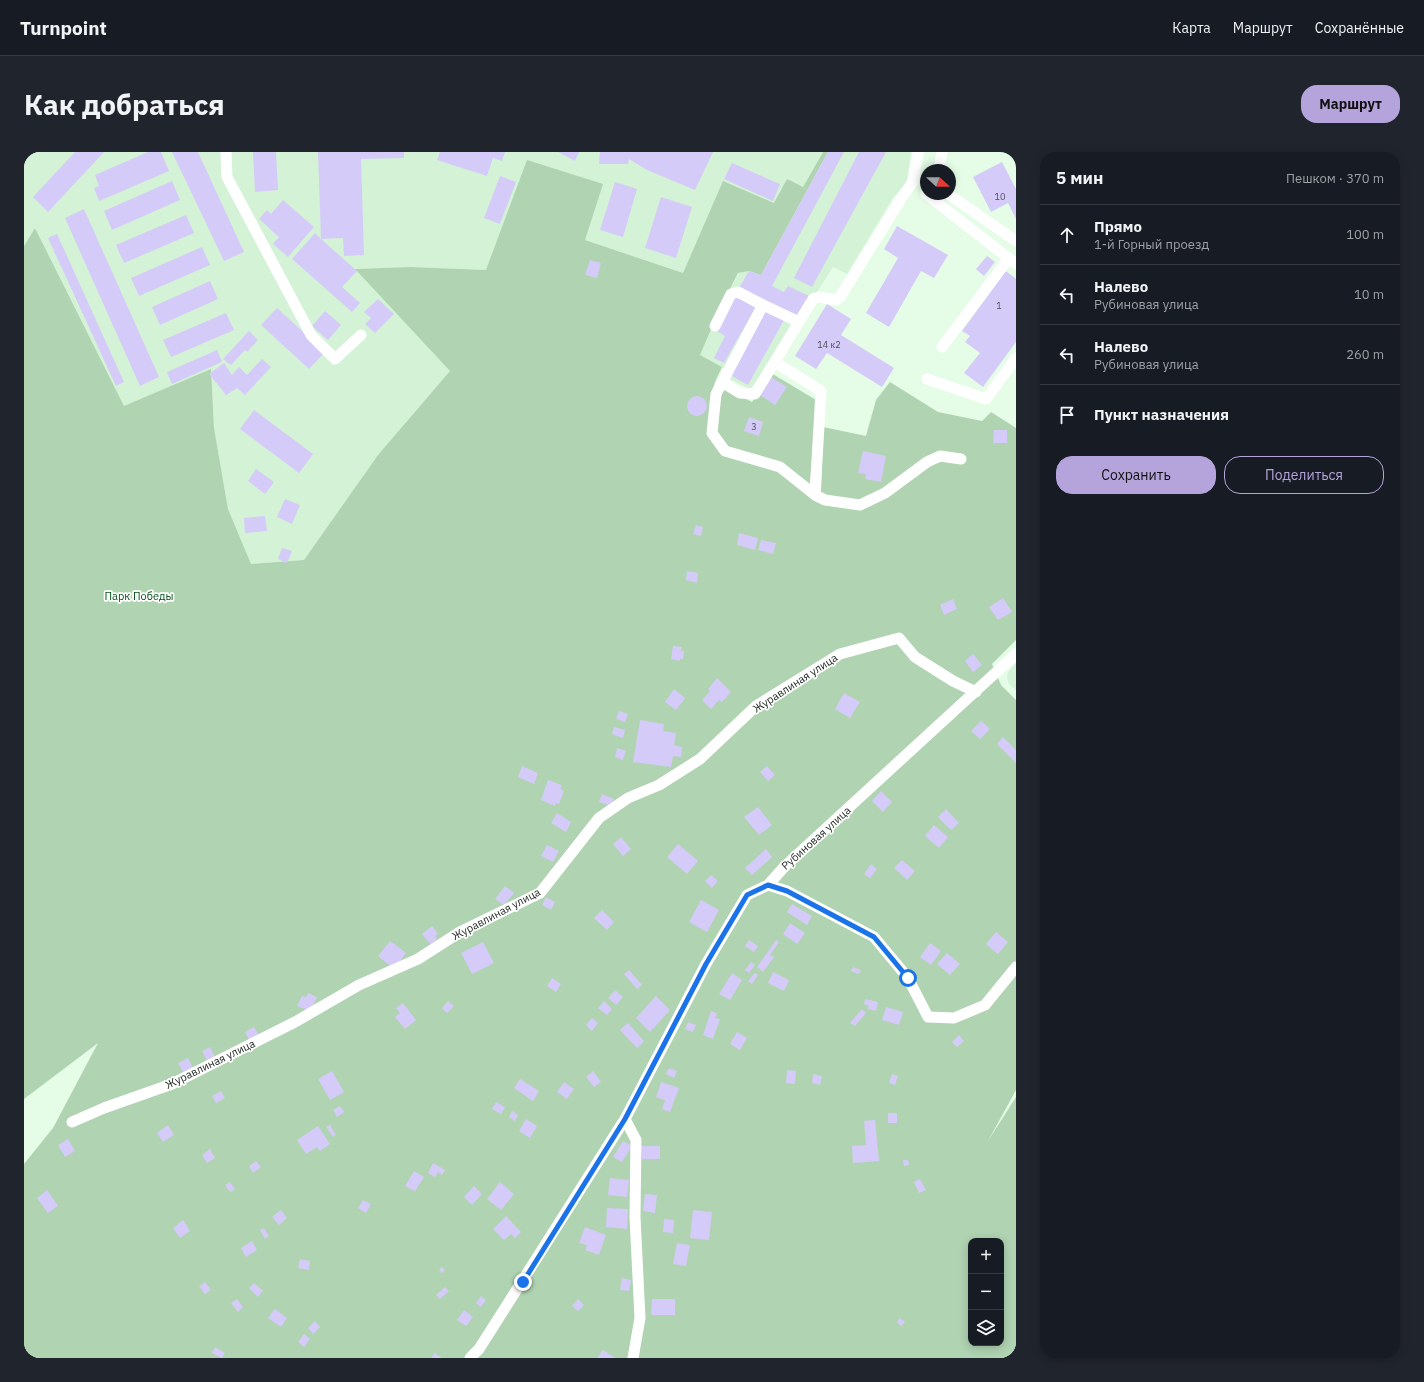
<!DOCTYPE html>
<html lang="ru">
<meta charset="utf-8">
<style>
:root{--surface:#171b24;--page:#20242c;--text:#f1f3f6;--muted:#9ea1a6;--line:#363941;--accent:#b5a3db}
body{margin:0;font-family:"IBM Plex Sans",sans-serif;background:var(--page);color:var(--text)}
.controls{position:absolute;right:12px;bottom:12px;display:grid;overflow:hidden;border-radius:8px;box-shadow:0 2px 10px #0003}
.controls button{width:36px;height:36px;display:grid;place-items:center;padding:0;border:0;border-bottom:1px solid var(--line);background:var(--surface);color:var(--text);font:20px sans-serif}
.compass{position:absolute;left:896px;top:12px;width:36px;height:36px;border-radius:50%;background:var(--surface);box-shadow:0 2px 10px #0003;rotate:111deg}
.stop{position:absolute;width:12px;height:12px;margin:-9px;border:3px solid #1a73e8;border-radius:50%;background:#fff}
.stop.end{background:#1a73e8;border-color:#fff;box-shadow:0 1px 4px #0008}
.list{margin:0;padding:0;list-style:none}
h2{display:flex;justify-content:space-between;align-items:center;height:52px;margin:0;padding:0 16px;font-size:17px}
h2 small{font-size:13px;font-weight:400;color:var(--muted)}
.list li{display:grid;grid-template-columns:26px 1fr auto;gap:12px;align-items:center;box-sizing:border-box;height:60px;padding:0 16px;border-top:1px solid var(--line)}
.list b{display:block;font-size:15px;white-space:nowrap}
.list p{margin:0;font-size:13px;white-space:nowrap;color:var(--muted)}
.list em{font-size:13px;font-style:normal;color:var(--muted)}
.actions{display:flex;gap:8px;padding:12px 16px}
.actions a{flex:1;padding:9px 0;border:1px solid var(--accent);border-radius:16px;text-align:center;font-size:14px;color:var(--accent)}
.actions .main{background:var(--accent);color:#111}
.icon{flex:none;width:22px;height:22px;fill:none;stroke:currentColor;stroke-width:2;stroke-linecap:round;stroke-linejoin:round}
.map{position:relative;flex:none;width:992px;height:1206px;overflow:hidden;border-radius:16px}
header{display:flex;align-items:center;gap:24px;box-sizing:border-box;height:56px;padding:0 20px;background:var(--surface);border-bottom:1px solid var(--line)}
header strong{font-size:19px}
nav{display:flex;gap:22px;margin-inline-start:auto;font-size:14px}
.intro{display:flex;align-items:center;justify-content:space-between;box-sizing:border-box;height:96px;padding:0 24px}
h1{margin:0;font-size:28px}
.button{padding:10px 18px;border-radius:16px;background:var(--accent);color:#111;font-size:14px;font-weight:700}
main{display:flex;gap:24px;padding:0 24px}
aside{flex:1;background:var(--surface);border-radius:16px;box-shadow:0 2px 10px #0003}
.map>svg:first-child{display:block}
.built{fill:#d4f2d6}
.green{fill:#b0d3b2;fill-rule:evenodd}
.building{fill:#d5cbf8}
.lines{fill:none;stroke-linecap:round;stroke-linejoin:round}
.minor{stroke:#fff;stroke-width:11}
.route{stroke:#1a73e8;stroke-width:5}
.labels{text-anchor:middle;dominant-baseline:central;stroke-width:3.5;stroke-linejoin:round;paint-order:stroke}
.number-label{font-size:9px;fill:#4a4e54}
.park-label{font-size:11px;fill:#044d18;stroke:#fff}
.street-label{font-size:11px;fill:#1c251d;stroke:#fff}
</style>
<header>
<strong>Turnpoint</strong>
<nav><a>Карта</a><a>Маршрут</a><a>Сохранённые</a></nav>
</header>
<div class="intro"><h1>Как добраться</h1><a class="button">Маршрут</a></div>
<main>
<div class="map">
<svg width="992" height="1206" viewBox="0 0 992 1206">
<rect width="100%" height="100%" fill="#e5fce6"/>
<path class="built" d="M0,0h799l-20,35 -29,16 -51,-21 -40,91 -98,-33 -99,30 -75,-3 -56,2 95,102 -72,84 -74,105 -53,4 -23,-55 -14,-81 -3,-58 -87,36 -89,-178 -11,18z
M804,0h83l-5,35 -12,9 -47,78 -14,-7 -63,99 -20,23 -22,-11 -6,-11 -22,-12 19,-44 20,-38 10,-2 12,3z
M992,511v27l-7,-6 -2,-6 1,-6z"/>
<path class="green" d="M799,0h5l-67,123 -12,-4 -11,2 -19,38 -19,44 22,12 -7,15 -3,12 5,54 61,22 43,22 2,-65 43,9 10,-36 14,-18 48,30 44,9 9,-9 25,16v212l-24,24 9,21 15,15v390l-28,51 28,-44v261h-992v-194l29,-36 45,-85 -74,56v-853l11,-18 89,178 87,-37 3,59 14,81 23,55 53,-4 74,-105 72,-84 -95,-102 56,-2 75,3 41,-110 76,24 -18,56 98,33 40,-92 51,22 13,-24 16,8zM947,1089h30v102h-30z
M747,221l45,27 -6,84 -82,-36 -13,-18 7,-38 4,-3 26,13z"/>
<path class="building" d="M51,0h29l-56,60 -15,-15z
M124,0h13l8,19 -70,30 -5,-13 5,-2 -4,-11z
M148,0h26l46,100 -20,9z
M229,0h23l2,38 -23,2z
M294,0h86v6l-43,1 3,96 -20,1 -1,-18 -22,1 36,32 -15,16 18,16 -8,9 -60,-53 23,-26 6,6z
M416,0h65l-3,9 -9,-3 -6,18 -50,-16z
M534,0h21l-4,9z
M576,0h113l-18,38 -48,-20 -18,-11 -1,5h-29z
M804,0h16l-72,134 12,6 4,-6 21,10 -13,21 -57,-29 10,-17 12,4z
M835,0h27l-74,135 -18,-9z
M978,10l14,27v30l-8,-16 -17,9 -18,-35z
M708,11l48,21 -7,17 -49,-22z
M476,24l16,6 -16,42 -16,-6z
M148,29l8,19 -68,30 -8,-19z
M591,30l22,7 -14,48 -23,-7z
M637,45l31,10 -16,51 -31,-10z
M259,48l31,27 -26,30 -15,-13 6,-7 -20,-18 8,-9 4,4z
M60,57l75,168 -19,9 -75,-168z
M162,63l8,18 -70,30 -8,-18z
M873,74l51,29 -14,23 -13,-7 -32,56 -23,-14 32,-55 -14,-9z
M33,82l67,148 -8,4 -68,-148z
M178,95l8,18 -71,31 -8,-18z
M963,104l8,6 -11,14 -8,-7z
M566,108l11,3 -4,15 -12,-3z
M982,119l10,8v63l-33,45 -19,-14 16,-20 -15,-11 5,-6 -8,-5z
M186,129l8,18 -58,26 -8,-18z
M711,143l20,13 -31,55 -10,-5 11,-22 -8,-5z
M354,147l16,15 -19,19 -10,-9 6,-6 -7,-6z
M803,152l24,15 -10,16 53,33 -12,19 -55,-34 -11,16 -21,-13z
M253,156l48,44 -16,17 -48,-44z
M741,158l19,10 -36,65 -18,-10z
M301,159l16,14 -13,15 -16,-14z
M202,161l8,17 -63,27 -8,-17z
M225,179l9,9 -11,12 -2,-2 -14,15 -8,-6z
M193,198l5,12 -50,22 -5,-12z
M238,207l9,8 -26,28 -8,-7 -11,7 -17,-21 15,-11 8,12 7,-8 8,8z
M747,225l16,10 -12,18 -15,-10z
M663 254a10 10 0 1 1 20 0a10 10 0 1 1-20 0Z
M230,258l59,44 -14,19 -59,-44z
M725,265l14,5 -4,14 -15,-5z
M970,278h13v13h-14z
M839,299l23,5 -5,26 -16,-3 1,-5 -8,-1z
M232,317l18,13 -9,12 -17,-13z
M261,347l15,6 -8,19 -15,-7z
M241,364l2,15 -22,2 -1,-15z
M672,373l7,2 -2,9 -8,-2z
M715,381l19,5 -3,12 -18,-5z
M737,388l15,3 -3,11 -15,-4z
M258,396l10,3 -5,12 -9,-4z
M663,419l11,2 -1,10 -11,-3z
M979,446l9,14 -14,8 -9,-13z
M929,447l4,10 -13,6 -4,-10z
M649,494l9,1 -1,4h3l-1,8h-3v2l-9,-2z
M949,502l9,11 -9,7 -8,-11z
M693,526l14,14 -9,10 -3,-2 -8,9 -9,-9 8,-9 -2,-2z
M650,537l11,9 -9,12 -11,-8z
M820,541l16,9 -10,16 -15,-9z
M595,559l9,3 -3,8 -9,-3z
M616,568l24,4 -1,7 13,2 -2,12 8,2 -1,10 -8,-1 -2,11 -38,-5z
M957,569l9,8 -10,10 -9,-8z
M590,575l11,3 -2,8 -11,-4z
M979,585l13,13v13l-19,-19z
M593,596l9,3 -3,9 -8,-3z
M498,614l16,7 -4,11 -16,-7z
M743,614l8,9 -7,6 -8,-9z
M524,628l14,5 -2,4 4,2 -5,13 -3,-1 -1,3 -14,-6z
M857,639l11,11 -9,10 -11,-11z
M578,642l12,5 -3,7 -12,-4z
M734,655l14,18 -13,10 -15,-18z
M922,657l13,14 -8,7 -13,-13z
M533,661l14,9 -5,10 -15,-9z
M910,673l14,12 -9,11 -14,-12z
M597,685l10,12 -8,7 -10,-12z
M654,692l20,17 -11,13 -20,-17z
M523,693l12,6 -6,11 -12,-6z
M742,697l6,8 -20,18 -7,-7z
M878,708l13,11 -8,9 -13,-12z
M847,712l6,5 -7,9 -6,-4z
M687,723l7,6 -6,7 -7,-7z
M481,734l9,7 -10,12 -9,-6z
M522,745l9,5 -4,8 -9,-5z
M677,748l18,10 -12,22 -18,-10z
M768,752l20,12 -5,9 -20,-13z
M578,758l12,12 -7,8 -13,-12z
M766,771l15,10 -8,11 -14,-10z
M408,774l6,8 -3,2 2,3 -6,6 -9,-11z
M972,780l12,10 -10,12 -12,-10z
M725,788l9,6 -4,6 -9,-6z
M752,788l3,2 -9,13 4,2 -11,15 -6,-5z
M366,789l16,12 -12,16 -16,-13z
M459,790l11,21 -22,11 -11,-21z
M906,791l11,8 -10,14 -11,-8z
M923,801l13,11 -10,11 -13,-11z
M727,810l4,3 -6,8 -4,-3z
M829,815l8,3 -2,4 -8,-3z
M605,818l13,15 -5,4 -13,-15z
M749,820l16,8 -5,11 -16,-8z
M708,821l10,7 -12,20 -11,-6z
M731,821l3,2 -6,9 -4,-3z
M528,826l9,6 -5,8 -9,-6z
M591,838l8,7 -7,8 -8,-7z
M284,841l9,4 -7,14 -13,-5 5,-10 4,1z
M632,844l14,14 -20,22 -14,-14z
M841,847l13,3 -2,9 -8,-2 1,-3 -5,-2z
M424,849l6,5 -7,7 -5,-5z
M580,849l8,8 -5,6 -9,-7z
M379,851l13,17 -11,9 -10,-12 5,-4 -4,-5z
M862,855l17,5 -4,13 -17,-5z
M838,857l4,4 -11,13 -5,-3z
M687,859l6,2 -2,5 5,1 -7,20 -10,-4z
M568,866l6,5 -6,8 -6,-6z
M664,870l8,3 -3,7 -8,-3z
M604,871l16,18 -7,7 -17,-18z
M230,875l6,10 -10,5 -5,-10z
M713,880l10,6 -7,12 -10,-6z
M935,883l5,6 -7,6 -5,-5z
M186,895l6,12 -8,4 -6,-12z
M164,906l5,10 -10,4 -5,-9z
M645,916l8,3 -3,7 -8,-4z
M763,918l9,1 -1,13 -9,-1z
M308,919l12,21 -14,8 -12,-21z
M569,919l8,11 -7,5 -8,-10z
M789,922l9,2 -2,9 -8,-2z
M868,922l6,2 -3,9 -6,-2z
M496,927l19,12 -6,10 -19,-13z
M540,930l10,7 -7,10 -10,-7z
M637,930l18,6 -9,24 -8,-3 3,-9 -9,-3z
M197,939l4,7 -9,5 -4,-7z
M472,950l9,5 -4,7 -9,-5z
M316,954l4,6 -7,5 -4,-7z
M488,959l6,4 -3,6 -6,-4z
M864,961h9v10h-9z
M502,967l11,7 -7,12 -11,-7z
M851,968l4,41 -26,2 -1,-17 14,-1 -2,-24z
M144,973l6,10 -11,7 -6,-9z
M306,973l6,10 -3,2 -7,-10z
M294,974l12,18 -10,7 -3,-4 -11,7 -9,-14z
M44,987l7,12 -10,6 -7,-12z
M599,989l9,5 -10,16 -9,-5z
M617,994h19v13h-18z
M186,997l5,9 -8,5 -5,-8z
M879,1008h5l1,5 -5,1z
M232,1009l5,6 -8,6 -4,-7z
M409,1011l12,7 -3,5 -4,-3 -3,5 -7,-4z
M390,1019l10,6 -9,14 -10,-5z
M586,1026l19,2 -2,17 -19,-2z
M896,1027l6,11 -7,3 -5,-11z
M206,1030l5,7 -5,3 -5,-7z
M476,1030l14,12 -13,16 -14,-11z
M450,1034l8,8 -10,11 -8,-8z
M23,1038l11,16 -10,7 -11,-15z
M621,1042l12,1 -2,18 -12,-2z
M339,1048l8,4 -5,9 -8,-5z
M583,1056l21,1 -1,20 -21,-2z
M257,1058l6,8 -8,7 -7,-8z
M669,1058l19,2 -3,28 -19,-2z
M482,1064l15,16 -6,6 -4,-4 -7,6 -11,-11z
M640,1067l10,1 -1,13 -10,-1z
M159,1068l7,11 -10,7 -7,-10z
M561,1075l21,8 -7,20 -14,-5 2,-5 -8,-2z
M240,1076l5,8 -4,3 -5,-9z
M228,1089l5,9 -11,7 -5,-9z
M653,1091l13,2 -4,21 -13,-2z
M276,1107l10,2 -1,9 -11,-2z
M418,1115l3,3 -3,3 -3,-3z
M598,1126l9,2 -2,11 -9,-1z
M181,1130l6,8 -6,4 -6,-8z
M230,1131l9,8 -5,6 -9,-9z
M421,1135l4,4 -9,8 -4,-4z
M457,1144l5,4 -5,7 -5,-4z
M213,1147l6,8 -5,5 -7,-9z
M554,1147l6,6 -6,6 -6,-5z
M628,1147h23v16h-24z
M251,1157l12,9 -6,9 -13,-9z
M440,1158l9,7 -7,9 -9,-6z
M876,1166l5,4 -4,4 -4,-4z
M291,1169l5,6 -7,7 -5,-6z
M280,1182l6,5 -6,8 -6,-5z
M191,1195l10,6 -3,5 -10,-5z
M579,1198l12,8h-18z
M411,1201l7,5h-11z"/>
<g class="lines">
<path class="minor" d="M202,0l1,25 84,158 24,24 26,-24
M915,18l3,-18
M902,42l90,70
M924,42l68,47
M775,170l-36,-17 -47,89 -4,39 13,18 55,16 35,28 10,5 35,5 25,-12 42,-31 13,-6 21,3
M691,174l16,-32 7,-2 25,13
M918,195l67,-89
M752,209l2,3 43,27 -6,104
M903,227l59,20 30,-41
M698,230l18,11 15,1 58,-95 6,-2 17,3 4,-3 64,-103 9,-12 5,-30
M744,733l19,6 87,46 34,41 20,39 26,1 31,-13 31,-38
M601,967l11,21 -1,77 5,101 -7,40
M48,970l32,-14 68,-24 123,-62 64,-37 59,-26 42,-27 80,-39 59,-75 29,-20 31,-13 41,-26 56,-53 84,-52 59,-16 16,19 38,24 23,11
M446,1206l9,-9 146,-230 81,-155 41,-69 21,-10 17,-19 231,-212"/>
</g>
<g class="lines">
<path class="route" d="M499,1130l102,-163 81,-155 41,-69 21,-10 19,6 87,46 34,41"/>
</g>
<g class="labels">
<g class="number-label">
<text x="976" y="44">10</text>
<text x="975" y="153">1</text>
<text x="805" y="192">14 к2</text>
<text x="730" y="274">3</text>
</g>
<g class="park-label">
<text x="115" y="444">Парк Победы</text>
</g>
<g class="street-label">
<text transform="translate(771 531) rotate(-33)">Журавлиная улица</text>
<text transform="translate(792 686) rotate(-42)">Рубиновая улица</text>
<text transform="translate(472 762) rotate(-28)">Журавлиная улица</text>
<text transform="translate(186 912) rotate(-26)">Журавлиная улица</text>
</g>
</g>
</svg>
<div class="controls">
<button>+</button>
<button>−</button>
<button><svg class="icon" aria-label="layers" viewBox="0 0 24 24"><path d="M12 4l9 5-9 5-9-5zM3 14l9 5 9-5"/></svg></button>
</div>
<svg class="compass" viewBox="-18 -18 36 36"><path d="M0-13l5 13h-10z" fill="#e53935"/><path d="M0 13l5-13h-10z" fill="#9ea1a6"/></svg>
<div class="stop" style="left:884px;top:826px"></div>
<div class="stop end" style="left:499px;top:1130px"></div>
</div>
<aside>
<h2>5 мин<small>Пешком · 370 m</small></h2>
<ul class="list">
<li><svg class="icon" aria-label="ahead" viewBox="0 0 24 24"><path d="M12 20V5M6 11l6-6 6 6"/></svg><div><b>Прямо</b><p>1-й Горный проезд</p></div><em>100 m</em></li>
<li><svg class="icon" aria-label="left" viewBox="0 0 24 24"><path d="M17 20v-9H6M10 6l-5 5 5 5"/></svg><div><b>Налево</b><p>Рубиновая улица</p></div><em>10 m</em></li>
<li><svg class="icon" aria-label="left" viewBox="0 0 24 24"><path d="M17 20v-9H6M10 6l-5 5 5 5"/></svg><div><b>Налево</b><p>Рубиновая улица</p></div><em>260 m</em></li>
<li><svg class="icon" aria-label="arrive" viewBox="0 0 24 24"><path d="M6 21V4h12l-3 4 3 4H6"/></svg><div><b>Пункт назначения</b></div></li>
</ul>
<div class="actions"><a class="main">Сохранить</a><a>Поделиться</a></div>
</aside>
</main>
